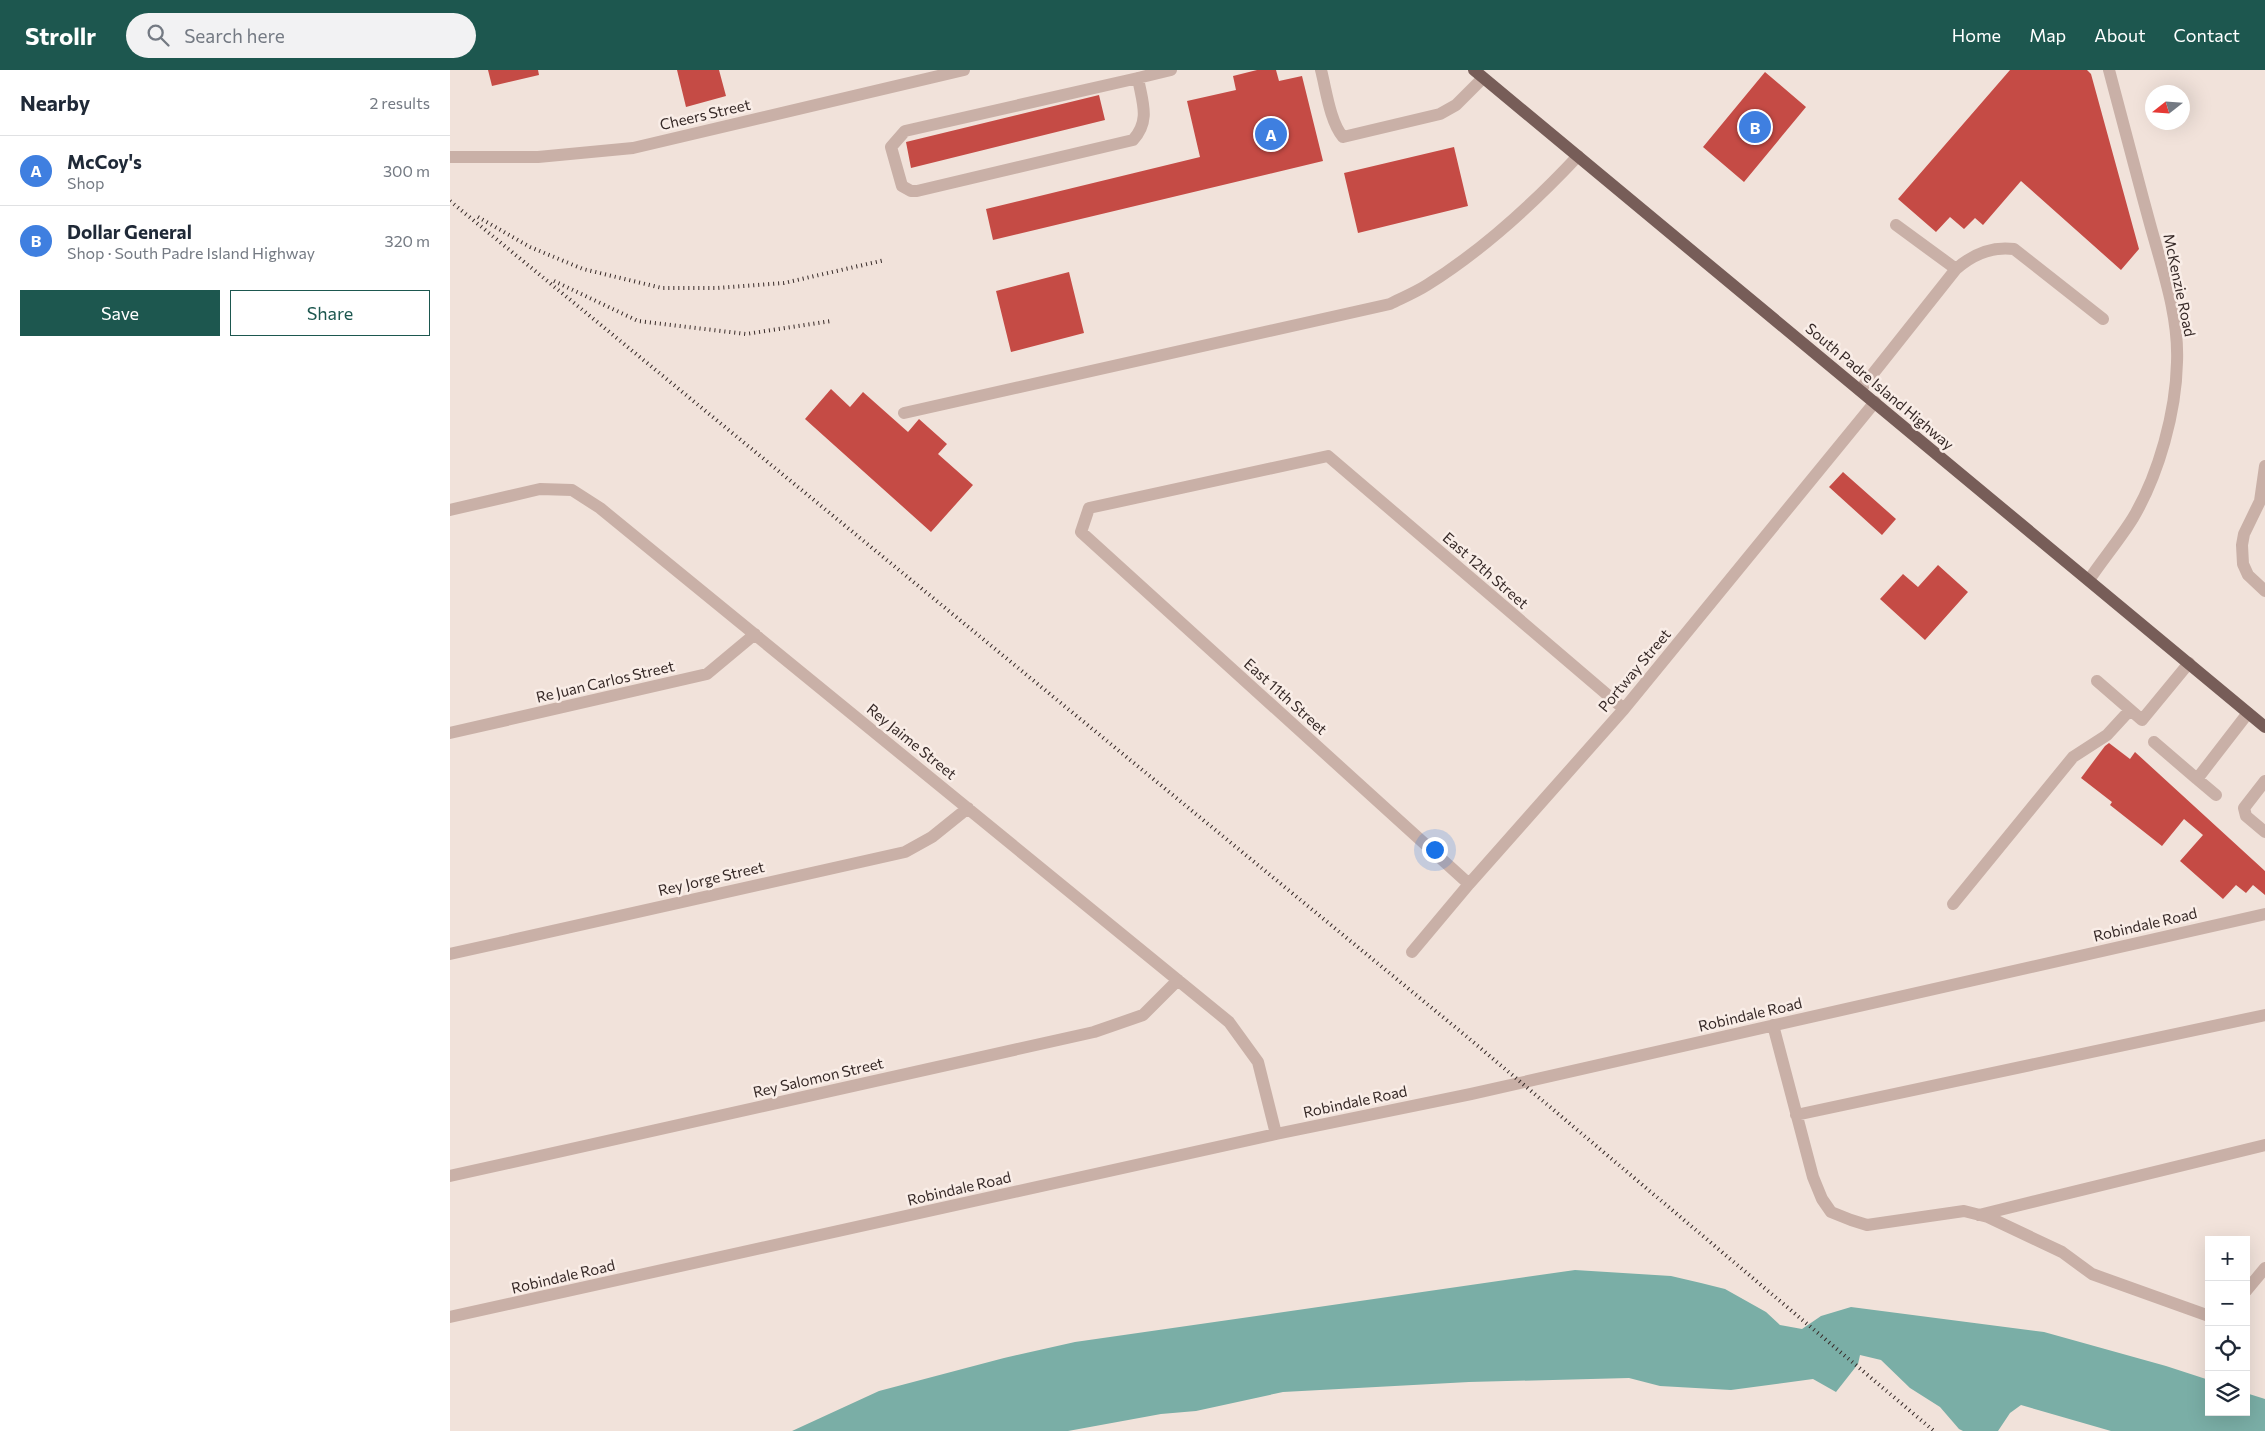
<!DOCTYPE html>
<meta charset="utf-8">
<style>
:root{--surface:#fff;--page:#f2f2f3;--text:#1f2937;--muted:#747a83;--line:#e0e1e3;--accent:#1d574f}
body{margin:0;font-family:Commissioner,sans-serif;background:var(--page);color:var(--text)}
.controls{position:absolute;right:15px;bottom:15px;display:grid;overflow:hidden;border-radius:0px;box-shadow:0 5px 20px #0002}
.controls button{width:45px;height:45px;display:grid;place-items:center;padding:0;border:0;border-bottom:1px solid var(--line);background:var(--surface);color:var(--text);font:25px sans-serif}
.compass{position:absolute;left:1695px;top:15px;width:45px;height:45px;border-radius:50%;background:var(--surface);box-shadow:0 5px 20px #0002;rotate:253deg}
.you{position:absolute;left:984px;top:779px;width:18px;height:18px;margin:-12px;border:4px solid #fff;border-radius:50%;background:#1a73e8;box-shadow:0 0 0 8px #1a73e833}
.badge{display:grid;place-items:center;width:32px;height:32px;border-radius:50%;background:var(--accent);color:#fff;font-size:16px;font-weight:700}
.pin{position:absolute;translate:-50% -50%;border:2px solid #fff;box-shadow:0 1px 5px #0006}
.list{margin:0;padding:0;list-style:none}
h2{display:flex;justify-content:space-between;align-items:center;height:65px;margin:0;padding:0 20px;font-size:21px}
h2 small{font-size:16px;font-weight:400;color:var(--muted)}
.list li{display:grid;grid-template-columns:32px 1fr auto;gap:15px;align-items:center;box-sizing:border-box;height:70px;padding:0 20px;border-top:1px solid var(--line)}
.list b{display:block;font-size:19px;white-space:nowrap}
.list p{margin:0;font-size:16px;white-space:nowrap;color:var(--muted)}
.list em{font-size:16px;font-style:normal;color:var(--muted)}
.actions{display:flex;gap:10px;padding:15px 20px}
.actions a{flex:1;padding:11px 0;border:1px solid var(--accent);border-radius:0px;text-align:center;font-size:18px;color:var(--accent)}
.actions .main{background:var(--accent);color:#fff}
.icon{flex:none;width:28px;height:28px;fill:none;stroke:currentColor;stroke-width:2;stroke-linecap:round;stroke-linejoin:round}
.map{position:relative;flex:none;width:1815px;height:1361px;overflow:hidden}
header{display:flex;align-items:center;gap:30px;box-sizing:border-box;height:70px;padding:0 25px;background:var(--accent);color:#fff}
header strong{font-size:24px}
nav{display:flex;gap:28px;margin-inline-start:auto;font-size:18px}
.search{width:350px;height:45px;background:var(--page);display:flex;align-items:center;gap:12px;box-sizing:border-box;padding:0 18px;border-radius:28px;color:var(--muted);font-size:19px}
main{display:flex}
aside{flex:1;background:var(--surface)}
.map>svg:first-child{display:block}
.water{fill:#7aaea6}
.building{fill:#c54b45}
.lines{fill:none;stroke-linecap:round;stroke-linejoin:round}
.minor{stroke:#c9b0a7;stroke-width:12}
.major{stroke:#775d58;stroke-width:12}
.rail{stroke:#362927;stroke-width:4;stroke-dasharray:1 4;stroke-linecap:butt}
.labels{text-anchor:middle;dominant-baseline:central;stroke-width:5;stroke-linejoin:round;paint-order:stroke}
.street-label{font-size:15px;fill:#362927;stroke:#f9ede7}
</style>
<header>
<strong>Strollr</strong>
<div class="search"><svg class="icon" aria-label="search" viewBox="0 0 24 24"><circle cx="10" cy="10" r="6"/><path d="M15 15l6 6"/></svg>Search here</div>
<nav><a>Home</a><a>Map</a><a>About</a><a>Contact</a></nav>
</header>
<main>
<aside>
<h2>Nearby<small>2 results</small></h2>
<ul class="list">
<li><span class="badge" style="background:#3f7fe0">A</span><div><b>McCoy's</b><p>Shop</p></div><em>300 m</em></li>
<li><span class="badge" style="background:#3f7fe0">B</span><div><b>Dollar General</b><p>Shop · South Padre Island Highway</p></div><em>320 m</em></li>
</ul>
<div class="actions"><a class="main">Save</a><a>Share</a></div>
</aside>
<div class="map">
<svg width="1815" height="1361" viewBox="0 0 1815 1361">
<rect width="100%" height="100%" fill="#f1e2da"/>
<path class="water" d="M1125,1200l96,6 30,7 24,6 41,23 14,13 22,4 19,-13 30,-9 193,25 122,34 43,14v32h37v-19l19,6v32h-154l-90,-26 -11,8 -12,18h-35l-4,-2 -19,-22 -30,-19 -29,-28 -21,-5 -2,9 -22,28 -23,-13 -82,11 -71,-4 -31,-8 -160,4 -186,10 -87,19 -35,3 -93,17h-276l87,-40 125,-33 71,-16z"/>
<path class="building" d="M38,0h50l1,5 -47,11z
M227,0h42l7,26 -40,11z
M807,0h19l3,11 23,-5 21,85 -330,79 -7,-31 214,-52 -13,-56 49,-11 -3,-14z
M1560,0h77l4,4 48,175 -18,21 -100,-89 -38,44 -8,-7 -11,11 -14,-12 -14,15 -38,-33z
M1315,2l41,35 -62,75 -41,-35z
M649,25l6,25 -194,48 -5,-26z
M1004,77l14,59 -110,27 -14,-60z
M619,202l15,61 -73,19 -15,-61z
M381,319l19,18 13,-15 45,40 11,-13 28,25 -9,10 35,31 -42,47 -126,-113z
M1393,402l53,47 -14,16 -53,-48z
M1488,495l30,27 -43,48 -45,-41 23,-25 15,13z
M1659,673l21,16 5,-7 130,119v24l-12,-10 -7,8 -10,-8 -13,14 -43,-38 23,-26 -19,-16 -22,27 -52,-41 2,-3 -31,-24 24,-32z"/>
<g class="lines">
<path class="minor" d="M871,0c5,19 9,52 22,67l97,-23 16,-9 27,-27
M688,8c4,24 13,42 -5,62l-216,51h-6l-9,-5 -11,-39 14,-16 233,-53 33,-8
M0,87h88l95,-9 331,-78
M1446,155l60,44
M1410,320l96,-121c17,-15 35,-23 58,-20l89,70
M454,343l486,-109c12,-6 26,-12 37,-19 56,-35 106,-81 151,-129
M1815,396l-5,35 -16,33 -2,11 1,19 5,11 17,16
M0,440l90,-21 32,1 28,18 629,514 29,40 18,72
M1639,510c14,-21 31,-41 44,-62 26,-44 43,-106 44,-156 2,-46 -15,-94 -27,-138 -14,-51 -27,-102 -41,-154
M1647,611l45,39 47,-57
M0,663l257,-59 48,-40
M1704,672l43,37 51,-66
M1747,709l19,16
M1815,711l-21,27 2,8 19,16
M1019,814l-388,-352 8,-24 239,-52 296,253
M1503,834l120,-147 34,-22 23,-25
M962,882l57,-68 155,-175 251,-307
M0,884l455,-102 27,-15 36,-29
M1323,955l40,152 9,22 9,13 20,8 16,5 97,-14 24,6 74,35 30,22 117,42
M1346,1045l469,-100
M0,1106l644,-144 49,-17 35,-35
M1529,1145l286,-70
M1796,1221l19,-23
M0,1247l826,-183 195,-40 794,-180"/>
<path class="major" d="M1024,0l791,657"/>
<path class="rail" d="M0,131l1016,835 468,395
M28,147l52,30 53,22 79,19h55l67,-5 101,-23
M104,211l84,40 108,13 85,-13"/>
</g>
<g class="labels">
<g class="street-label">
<text transform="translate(255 44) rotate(-13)">Cheers Street</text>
<text transform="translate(1730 215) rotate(78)">McKenzie Road</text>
<text transform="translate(1430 316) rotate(40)">South Padre Island Highway</text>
<text transform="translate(1036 500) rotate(41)">East 12th Street</text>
<text transform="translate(1184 600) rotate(-50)">Portway Street</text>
<text transform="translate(155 611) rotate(-13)">Re Juan Carlos Street</text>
<text transform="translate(836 626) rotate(42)">East 11th Street</text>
<text transform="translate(462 671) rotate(39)">Rey Jaime Street</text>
<text transform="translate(261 808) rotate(-13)">Rey Jorge Street</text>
<text transform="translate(1695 854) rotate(-13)">Robindale Road</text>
<text transform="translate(1300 944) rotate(-13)">Robindale Road</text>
<text transform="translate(368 1007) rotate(-13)">Rey Salomon Street</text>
<text transform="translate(905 1031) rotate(-12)">Robindale Road</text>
<text transform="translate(509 1118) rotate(-13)">Robindale Road</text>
<text transform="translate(113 1206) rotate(-13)">Robindale Road</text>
</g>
</g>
</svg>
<div class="controls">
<button>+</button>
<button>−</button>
<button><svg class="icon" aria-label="locate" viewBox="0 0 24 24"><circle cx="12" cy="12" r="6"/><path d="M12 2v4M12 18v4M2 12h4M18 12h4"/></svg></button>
<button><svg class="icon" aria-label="layers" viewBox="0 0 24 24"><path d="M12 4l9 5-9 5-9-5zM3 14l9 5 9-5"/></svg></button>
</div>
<svg class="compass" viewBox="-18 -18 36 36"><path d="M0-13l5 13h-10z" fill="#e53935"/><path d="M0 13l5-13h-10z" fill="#747a83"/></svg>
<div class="you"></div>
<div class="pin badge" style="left:821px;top:64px;background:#3f7fe0">A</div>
<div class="pin badge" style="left:1305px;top:57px;background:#3f7fe0">B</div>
</div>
</main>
